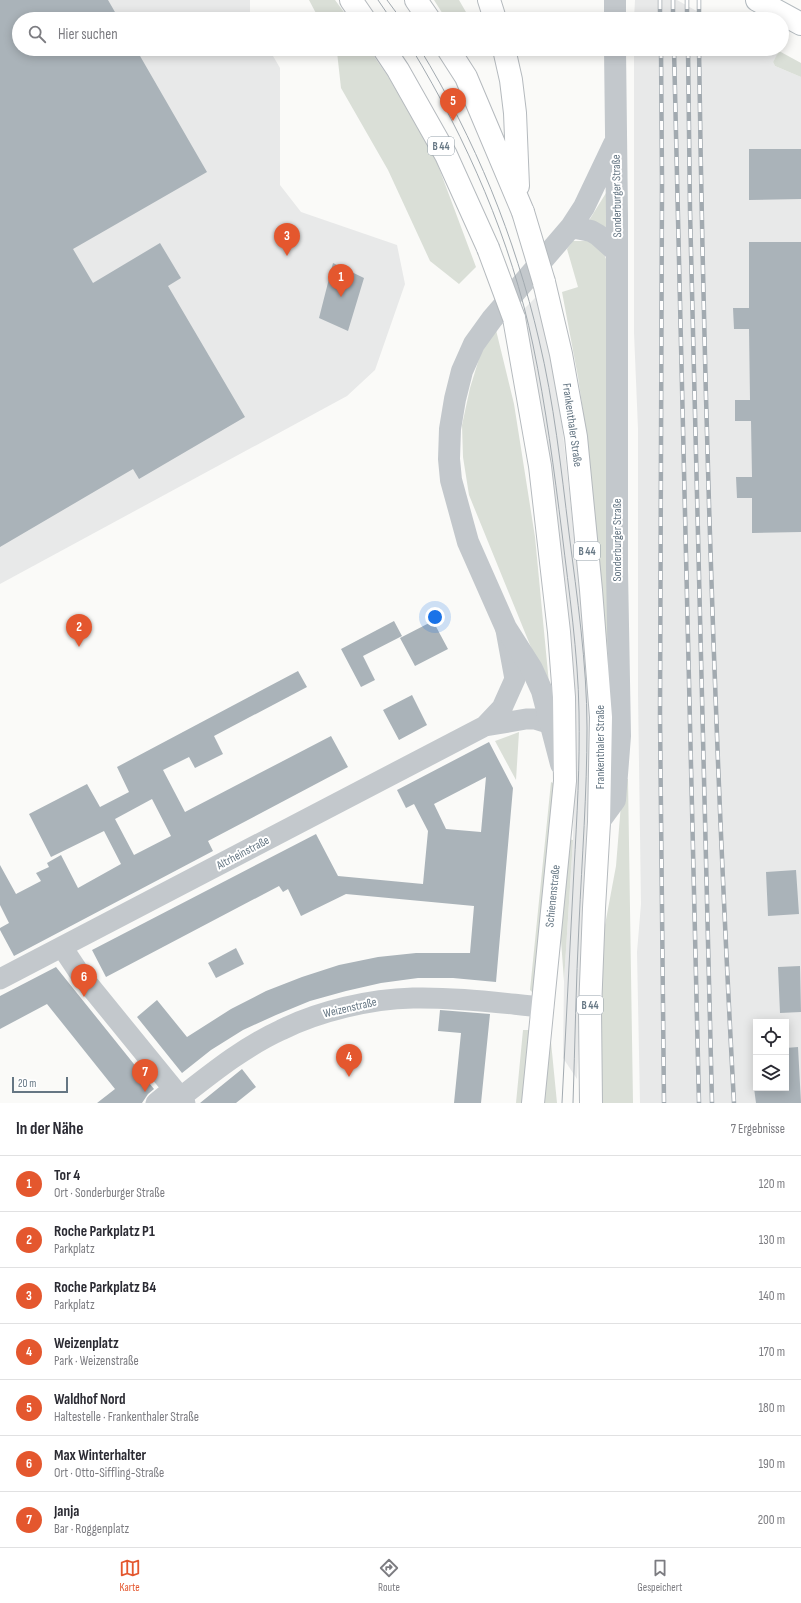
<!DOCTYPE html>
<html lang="de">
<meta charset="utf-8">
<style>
:root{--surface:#fff;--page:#f2f2f3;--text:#2b2b33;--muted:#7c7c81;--line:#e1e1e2;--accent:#e4572e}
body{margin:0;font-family:"Sofia Sans Condensed",sans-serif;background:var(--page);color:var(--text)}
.controls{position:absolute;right:12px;bottom:12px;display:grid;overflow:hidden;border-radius:0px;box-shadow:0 2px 10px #0003}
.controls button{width:36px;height:36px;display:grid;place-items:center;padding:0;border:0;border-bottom:1px solid var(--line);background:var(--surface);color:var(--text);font:20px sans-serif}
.scale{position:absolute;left:12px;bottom:10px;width:56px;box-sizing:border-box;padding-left:4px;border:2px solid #657683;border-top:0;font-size:11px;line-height:14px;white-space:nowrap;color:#657683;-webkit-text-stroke:3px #fff;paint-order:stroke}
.you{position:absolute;left:435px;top:617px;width:14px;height:14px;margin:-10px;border:3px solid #fff;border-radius:50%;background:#1a73e8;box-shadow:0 0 0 6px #1a73e833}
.badge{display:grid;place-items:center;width:26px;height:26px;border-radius:50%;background:var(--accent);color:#fff;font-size:13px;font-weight:700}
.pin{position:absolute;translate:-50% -33px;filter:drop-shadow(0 1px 2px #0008)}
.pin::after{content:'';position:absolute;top:21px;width:14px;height:12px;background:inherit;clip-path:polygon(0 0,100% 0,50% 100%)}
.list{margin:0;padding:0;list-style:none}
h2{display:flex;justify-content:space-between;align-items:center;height:52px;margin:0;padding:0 16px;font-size:17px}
h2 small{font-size:13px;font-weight:400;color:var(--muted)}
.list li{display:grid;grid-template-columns:26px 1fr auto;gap:12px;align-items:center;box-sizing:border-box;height:56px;padding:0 16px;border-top:1px solid var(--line)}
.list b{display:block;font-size:15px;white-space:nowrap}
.list p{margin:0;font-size:13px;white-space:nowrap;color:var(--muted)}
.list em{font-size:13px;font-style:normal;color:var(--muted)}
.icon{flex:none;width:22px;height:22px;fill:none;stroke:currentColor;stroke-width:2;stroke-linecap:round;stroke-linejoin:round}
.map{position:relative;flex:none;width:801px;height:1103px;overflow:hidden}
.search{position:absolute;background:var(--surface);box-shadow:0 2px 10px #0003;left:12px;right:12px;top:12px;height:44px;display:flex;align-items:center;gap:10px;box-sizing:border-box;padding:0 14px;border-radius:22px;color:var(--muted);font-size:15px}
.sheet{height:444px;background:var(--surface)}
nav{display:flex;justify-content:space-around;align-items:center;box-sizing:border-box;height:56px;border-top:1px solid var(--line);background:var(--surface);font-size:11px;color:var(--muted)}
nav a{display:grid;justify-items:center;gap:2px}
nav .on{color:var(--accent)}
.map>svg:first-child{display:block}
.built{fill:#e8e9e9;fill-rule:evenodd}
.green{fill:#dadfd7}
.building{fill:#aab3b9;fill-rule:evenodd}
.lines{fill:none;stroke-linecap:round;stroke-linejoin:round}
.secondary-casing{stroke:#b3babf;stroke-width:24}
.primary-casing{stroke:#b5babe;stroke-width:24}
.minor{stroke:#c3c8cc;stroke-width:21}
.tertiary{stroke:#c3c8cc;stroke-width:22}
.secondary{stroke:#fff;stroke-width:22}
.primary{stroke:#fff;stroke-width:22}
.tram{stroke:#a2aab0;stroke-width:1}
.rail-casing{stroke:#a2aab0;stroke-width:4.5}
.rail{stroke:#fff;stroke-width:3;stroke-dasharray:9;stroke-linecap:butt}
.primary-bridge-casing{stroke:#b5babe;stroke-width:24;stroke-linecap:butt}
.primary-bridge{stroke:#fff;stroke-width:22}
.labels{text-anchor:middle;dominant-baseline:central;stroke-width:4;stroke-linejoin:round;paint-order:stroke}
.shield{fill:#fff;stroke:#939fa8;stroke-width:1}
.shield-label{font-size:11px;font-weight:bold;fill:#657683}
.street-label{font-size:12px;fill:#657683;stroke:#fff}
</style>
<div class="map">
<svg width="801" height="1103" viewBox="0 0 801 1103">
<rect width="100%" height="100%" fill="#fafaf8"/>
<path class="built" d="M0,0h250v16l2,3h-233v30h250l11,19v117l21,27 96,33 8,39 -30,86 -28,26 -347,188z
M635,0h42l34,19h-77z
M634,49h134l10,5 -5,8 2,4 26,11v1026h-161l-3,-151 4,-48 -3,-210v-265l-4,-96zM756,1022h30v66h-30z
M538,295l17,78 7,52 28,258 1,68 -1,57 -13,271 -14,-21 1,-77 9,-141 1,-56 -54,-471z"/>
<path class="green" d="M309,0h26l14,19h-30z
M434,0h25l11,19h-24z
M336,49h33l20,29 47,82 40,107 -17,17 -29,-23 -42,-91 -47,-82 -4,-36z
M779,51l22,12v14l-26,-11 -2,-4z
M606,193l2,1v36l-20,-8z
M573,241h21l10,12 5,15 1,408 -22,-230 -10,-69 -16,-85 16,-5 -11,-38z
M496,330l18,74 21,133 15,157 -81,-199 -6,-38 -1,-32 8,-37 12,-39z
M519,732l-3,48 -21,-39z
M623,779h5l5,324h-32l-1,-110 2,-52 14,-75z
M551,782l8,4 -23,202 -4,4 -2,-2z
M568,839l5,1 -9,141 -4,-54z
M523,1030h7l-8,73h-6z
M547,1042h4l6,61h-16z"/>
<path class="building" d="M0,0h108l11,19h-100v30h117l71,123 -134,77 20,34 67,-40 21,35 -13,8 77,131 -106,62 -6,-10 -133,78z
M749,149h52v50l-52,1z
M749,242h52v290l-49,1v-35h-15l-1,-21h16l-1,-56h-16v-21h15l-1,-71h-15l-1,-21h16z
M333,263l31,15 -16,53 -29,-13z
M394,621l8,15 -39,20 12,24 -14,7 -20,-38z
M433,621l15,28 -33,17 -15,-28z
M298,671l9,16 -93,49 9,18 -28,14 -6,-11 -26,13 22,42 146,-76 17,31 -140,74 5,10 -199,105 -14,-26v-2l9,-5 -9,-18v-40l16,29 25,-13 -5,-8 13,-6 -2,-4 14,-8 17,33 43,-24 -17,-33 -53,26 -22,-43 58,-30 13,23 29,-15 -12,-25zM152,799l19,37 -37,19 -19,-36z
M412,695l15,30 -28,15 -16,-30z
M489,742l24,46 -17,194 -43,-4h-35l-37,5 -35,8 -36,10 -34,14 -33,15 -32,20 -29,23 -45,-56 20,-17 30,37 44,-28 35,-18 36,-14 37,-12 39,-8 38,-4h54l4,-47 -128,-12 -45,22 -13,-27 -5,3 -4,-6 -173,91 -14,-27 224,-116 22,42 85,8 5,-53 -14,-27 -8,4 -9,-18zM486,777l-5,55 -35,-3 -12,-25z
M796,870l3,44 -31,2 -2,-44z
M236,948l8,16 -28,14 -8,-15z
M800,966l1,46 -21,1 -2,-46z
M56,967l98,122 -6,5 -6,9h-45l18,-14 -68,-85 -47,25v-33z
M440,1010l50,4 -9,89h-27l7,-70 -23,-2z
M798,1047l3,56h-45l-2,-15h32v-40z
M242,1069l14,18 -20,16h-36z"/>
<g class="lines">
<defs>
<path id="secondary" d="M757,0l44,24"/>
<path id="primary" d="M351,0l13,19
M416,0l13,19
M489,0l6,19
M384,49l14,21 48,85 42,93
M448,49l18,28 57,135
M504,49l7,31 4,33 3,73
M544,282l17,72 15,83 15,153 10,127 -2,105 -5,86 -4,102 1,93
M514,318l26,148 19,166 5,65 1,84 -32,322"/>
</defs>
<use href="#secondary" class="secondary-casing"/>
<use href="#primary" class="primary-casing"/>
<path class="minor" d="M485,726l17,-18 13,-29 -9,-49
M62,947l18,27 105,129
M0,979l485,-253 41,-7h9l16,5
M180,1098c32,-25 64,-51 101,-68 38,-19 89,-31 132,-32 43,-1 87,5 130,9
M156,1103l17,-14"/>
<path class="tertiary" d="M615,0v19
M571,227l20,4 7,4 19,17
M561,764l-19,-73 -10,-22 -26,-41 -38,-86 -17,-62 -2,-21 1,-30 5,-30 7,-28 12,-27 18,-25 79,-92 13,-20 30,-63
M599,822l16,-22 5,-64 -3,-166v-354l-2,-167"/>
<use href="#secondary" class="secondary"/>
<use href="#primary" class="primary"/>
<path class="tram" d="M378,0l13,19
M387,0l14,19
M412,49c55,91 99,191 121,296 13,62 21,125 29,188 7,59 16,119 17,179 1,52 -2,105 -5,157 -4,78 -8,156 -12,234
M420,49c55,90 95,188 119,291 15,63 22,128 30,193 8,64 18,130 18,195 0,65 -5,130 -8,196 -3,59 -4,119 -6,179"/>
<defs>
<path id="rail" d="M660,0v19
M673,0v19
M687,0v19
M699,0v19
M661,49l1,133 -2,534 4,387
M674,49l25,1054
M688,49l2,161 22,893
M699,49c5,352 16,703 35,1054"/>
</defs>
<use href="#rail" class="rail-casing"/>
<use href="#rail" class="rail"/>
<defs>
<path id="primary-bridge" d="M523,212l21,70
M488,248l26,70"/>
</defs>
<use href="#primary-bridge" class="primary-bridge-casing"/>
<use href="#primary-bridge" class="primary-bridge"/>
</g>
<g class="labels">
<g class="shield">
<rect x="428" y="137" width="26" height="18" rx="3"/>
<rect x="574" y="542" width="26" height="18" rx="3"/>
<rect x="577" y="996" width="26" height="18" rx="3"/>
</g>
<g class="shield-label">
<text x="441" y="146">B 44</text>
<text x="587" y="551">B 44</text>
<text x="590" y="1005">B 44</text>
</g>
<g class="street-label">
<text transform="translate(617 196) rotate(-91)">Sonderburger Straße</text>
<text transform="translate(572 425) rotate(82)">Frankenthaler Straße</text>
<text transform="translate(617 540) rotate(-90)">Sonderburger Straße</text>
<text transform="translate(600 747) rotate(-90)">Frankenthaler Straße</text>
<text transform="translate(243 853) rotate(-28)">Altrheinstraße</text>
<text transform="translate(553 896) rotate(-84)">Schienenstraße</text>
<text transform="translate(350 1008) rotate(-13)">Weizenstraße</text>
</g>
</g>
</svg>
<div class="controls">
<button><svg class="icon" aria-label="locate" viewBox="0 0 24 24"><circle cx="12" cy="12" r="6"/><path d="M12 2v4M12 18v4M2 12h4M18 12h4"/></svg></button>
<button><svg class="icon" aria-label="layers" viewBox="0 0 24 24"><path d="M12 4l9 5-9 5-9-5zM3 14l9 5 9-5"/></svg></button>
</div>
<div class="scale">20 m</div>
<div class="you"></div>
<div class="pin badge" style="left:341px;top:297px">1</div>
<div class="pin badge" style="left:79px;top:647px">2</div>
<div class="pin badge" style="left:287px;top:256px">3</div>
<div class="pin badge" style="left:349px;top:1077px">4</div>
<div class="pin badge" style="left:453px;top:121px">5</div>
<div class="pin badge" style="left:84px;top:997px">6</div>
<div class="pin badge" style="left:145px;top:1092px">7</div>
<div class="search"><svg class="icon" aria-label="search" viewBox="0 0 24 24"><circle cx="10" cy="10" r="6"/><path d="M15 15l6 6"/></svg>Hier suchen</div>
</div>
<section class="sheet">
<h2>In der Nähe<small>7 Ergebnisse</small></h2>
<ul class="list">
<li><span class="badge">1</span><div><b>Tor 4</b><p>Ort · Sonderburger Straße</p></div><em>120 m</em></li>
<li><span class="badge">2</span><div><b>Roche Parkplatz P1</b><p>Parkplatz</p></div><em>130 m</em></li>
<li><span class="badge">3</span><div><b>Roche Parkplatz B4</b><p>Parkplatz</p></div><em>140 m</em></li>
<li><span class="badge">4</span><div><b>Weizenplatz</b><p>Park · Weizenstraße</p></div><em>170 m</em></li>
<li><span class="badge">5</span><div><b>Waldhof Nord</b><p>Haltestelle · Frankenthaler Straße</p></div><em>180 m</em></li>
<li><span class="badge">6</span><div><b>Max Winterhalter</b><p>Ort · Otto-Siffling-Straße</p></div><em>190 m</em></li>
<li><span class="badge">7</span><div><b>Janja</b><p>Bar · Roggenplatz</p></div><em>200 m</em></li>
</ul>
</section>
<nav>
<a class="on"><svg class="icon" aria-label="map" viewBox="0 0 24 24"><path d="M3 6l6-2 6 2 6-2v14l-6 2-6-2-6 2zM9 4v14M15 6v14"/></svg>Karte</a>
<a><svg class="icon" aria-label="directions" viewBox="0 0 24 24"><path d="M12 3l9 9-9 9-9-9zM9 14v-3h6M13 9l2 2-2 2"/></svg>Route</a>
<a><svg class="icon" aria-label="saved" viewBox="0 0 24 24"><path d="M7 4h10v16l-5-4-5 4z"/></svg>Gespeichert</a>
</nav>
